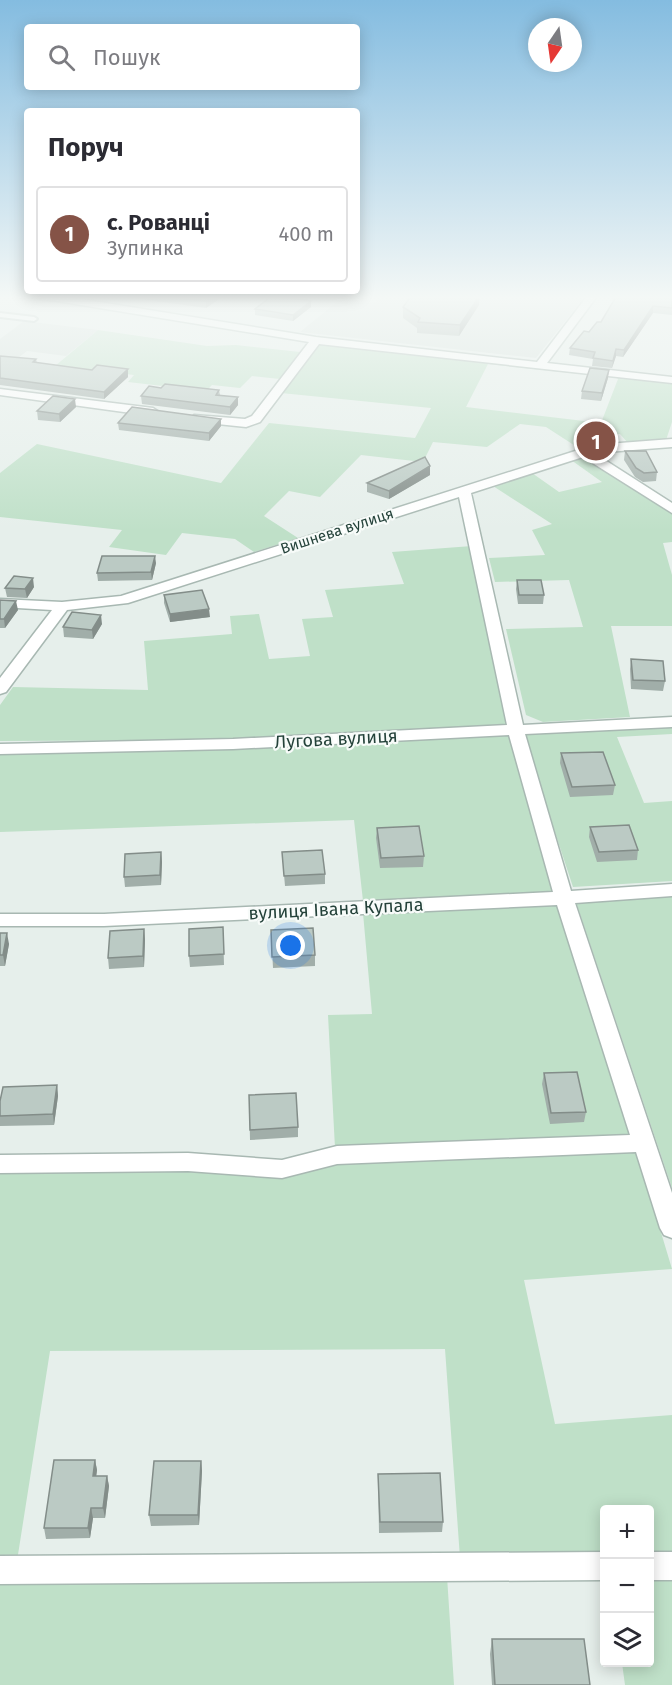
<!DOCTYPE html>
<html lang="uk">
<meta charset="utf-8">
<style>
:root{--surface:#fff;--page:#f2f2f3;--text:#2b2b33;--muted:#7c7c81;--line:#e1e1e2;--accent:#855347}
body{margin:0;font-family:"Fira Sans",sans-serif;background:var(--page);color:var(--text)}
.controls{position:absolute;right:18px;bottom:18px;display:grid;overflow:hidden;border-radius:6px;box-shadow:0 3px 15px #0003}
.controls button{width:54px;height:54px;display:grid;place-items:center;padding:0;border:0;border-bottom:2px solid var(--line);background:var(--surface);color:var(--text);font:30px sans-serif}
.compass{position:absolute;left:528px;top:18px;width:54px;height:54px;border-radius:50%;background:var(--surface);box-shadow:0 3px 15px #0003;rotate:193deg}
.you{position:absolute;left:291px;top:946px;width:21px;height:21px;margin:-15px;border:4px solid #fff;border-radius:50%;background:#1a73e8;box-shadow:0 0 0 9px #1a73e833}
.badge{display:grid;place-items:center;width:39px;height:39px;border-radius:50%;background:var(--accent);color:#fff;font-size:20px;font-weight:700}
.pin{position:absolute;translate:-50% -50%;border:3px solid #fff;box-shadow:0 2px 6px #0006}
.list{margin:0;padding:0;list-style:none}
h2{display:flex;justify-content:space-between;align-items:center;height:78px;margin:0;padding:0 24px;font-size:26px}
h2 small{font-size:20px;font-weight:400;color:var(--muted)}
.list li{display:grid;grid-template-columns:39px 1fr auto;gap:18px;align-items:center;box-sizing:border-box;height:96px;margin:0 12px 12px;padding:0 12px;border:2px solid var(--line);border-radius:6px}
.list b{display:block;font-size:22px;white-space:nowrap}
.list p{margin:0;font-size:20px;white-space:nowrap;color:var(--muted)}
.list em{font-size:20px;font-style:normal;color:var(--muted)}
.icon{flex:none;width:33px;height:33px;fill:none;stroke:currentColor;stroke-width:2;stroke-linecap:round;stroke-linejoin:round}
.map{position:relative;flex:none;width:672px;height:1685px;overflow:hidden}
.search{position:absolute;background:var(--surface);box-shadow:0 3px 15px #0003;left:24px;top:24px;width:336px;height:66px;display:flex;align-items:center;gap:15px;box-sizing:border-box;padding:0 21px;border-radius:6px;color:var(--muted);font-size:22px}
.panel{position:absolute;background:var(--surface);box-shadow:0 3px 15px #0003;left:24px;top:108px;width:336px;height:186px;border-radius:6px}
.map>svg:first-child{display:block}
.built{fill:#d4dfda}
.green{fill:#bfe0c8;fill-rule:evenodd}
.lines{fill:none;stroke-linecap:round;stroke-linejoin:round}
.service-casing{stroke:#a8b8b2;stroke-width:4}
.minor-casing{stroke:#a8b8b2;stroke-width:3}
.service{fill:#fff;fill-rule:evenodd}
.minor{fill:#fff;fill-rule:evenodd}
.wall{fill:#a1aea9}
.shaded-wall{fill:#838d89}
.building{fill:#bbcac4;stroke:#838d89;stroke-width:1.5}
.labels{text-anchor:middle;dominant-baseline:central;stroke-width:4.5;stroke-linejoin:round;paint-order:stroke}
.far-street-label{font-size:15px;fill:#24423a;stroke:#f7fbf9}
.street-label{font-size:18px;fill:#24423a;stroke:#f7fbf9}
</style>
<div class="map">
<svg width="672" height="1685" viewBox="0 0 672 1685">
<rect width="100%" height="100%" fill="#e6efeb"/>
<path class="built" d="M384,295h202l-50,63 -236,-26 43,-35 33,5z
M24,321l74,9 -32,26 -39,-5 -27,21v-33z"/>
<path class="green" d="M98,330l109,16 29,-1 64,7 -20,27 -28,-3 -12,12 -28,-3 -6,6 -78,-9 6,-7 -79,-9z
M321,343l351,39v40l-6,18 -39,2 -7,-8 -41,2 6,11 -5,2 -34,-22 -26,-3 -33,23 -54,-5 -10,20 -62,-7 -41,42 -31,-6 -25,25 34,22 -44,14 -19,-13 -53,-6 -16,22 -57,-8 13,-17 -122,-13v-44l37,-29 184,39 48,-60 146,15 16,-30 -150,-15zM488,364l129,14 1,1 -17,44 -135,-16z
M585,456l87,57v29l-9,1 9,32v51h-61l19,91 -87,5 -17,-7 -20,-86 77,-2 -14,-47 -74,2 -6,-24 56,-3 -13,-25 20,-6 -59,-38 39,-13 27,19 43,-10 -31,-22z
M472,546l35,178 -273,16 -234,1v-36l13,-18 135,3 -4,-49 88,-7 -2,-18 29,-2 10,45 41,-3 -8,-37 31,-2 -8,-27 79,-6 -12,-32z
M672,727v7l-55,3 27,66 28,-2v80l-99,6 -50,-152z
M509,735l44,158 -190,8 -9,-81 -354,12v-79z
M672,894v294l-96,-286z
M556,904l76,233 -297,11 -7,-133 44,-1 -9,-101z
M636,1149l36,120 -148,11 31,144 117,-9v142h-22v-47h-46v47l-144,1 -15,-209 -395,2 -33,210h-17v-391z
M650,1575h22v110h-47l-3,-22 28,-1z
M447,1576l7,109h-454v-106z"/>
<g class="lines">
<defs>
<path id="service" d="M0,313l34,4 3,2 -3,2 -34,-4z"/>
<path id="minor" d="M33,295h23l260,42 221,25 51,-67h10l-51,68 125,14v6l-353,-39 -59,78 -14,5 -48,-5 -6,-4 2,-3 51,4 7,-3 57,-74 -271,-44z
M0,389l153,19 6,4 -6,4 -153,-21z
M672,439v8l-78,6 78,50v10l-89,-56 -112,36 52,232 149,-8v10l-147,7 46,157 101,-7v12l-97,7 97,290v45l-8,-3 -4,-7 -24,-76 -299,12 -55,14 -94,-7 -188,2v-18l188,-2 94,7 55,-14 293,-11 -73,-230 -453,21h-104v-12h104l449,-22 -44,-157 -276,14 -233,5v-10l233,-5 274,-14 -48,-228 -331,106 -61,7 -61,82 -6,2v-16l52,-68 -52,-3v-8l62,3 59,-6 473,-151z
M604,1552v28l-604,4v-28z
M650,1552h22v28h-22z"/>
</defs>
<use href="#service" class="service-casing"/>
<use href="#minor" class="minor-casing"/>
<use href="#service" class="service"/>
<use href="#minor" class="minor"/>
</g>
<path class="wall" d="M111,295h114l-19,13z
M672,297v18l-19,-2 -30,44 -7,-1 -4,12 -20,-2 1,-7 -24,-4 1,-7 31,-26z
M311,301v6l-18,14 -38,-6v-6z
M479,305l-20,31 -42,-3v-5l-14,-10v-11z
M0,356l36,3 1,4 55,7 36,-1v8l-24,22 -104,-14z
M608,378l-7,23 -20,-2 1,-8z
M219,390l1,5 18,10 -8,10 -88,-11 -1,-8z
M76,407l-16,15 -22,-2 -1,-9z
M221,419v7l-12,15 -90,-11 -1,-7z
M625,451l32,21 -1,9 -13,1 -8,-5 -11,-17z
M430,475l-41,24 -22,-7v-9z
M156,563l-4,17 -54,1 -1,-8z
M517,580l27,15 -1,9h-25l-2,-15z
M34,587l-7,11 -20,-1 -2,-9z
M164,595l46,22 -40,5 -6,-19z
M0,600l18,10 -13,18h-5z
M102,624l-9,15 -29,-2 -1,-10z
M631,659l34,22 -2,10 -32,-2 -1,-20z
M561,753l54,32 -2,10 -43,2 -10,-34z
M590,827l48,23 -1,10 -40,2 -8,-25z
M377,828l47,28 -1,11 -43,1 -4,-30z
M161,852l1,10 -1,23 -36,2 -1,-10z
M282,852l43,22v10l-40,2z
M223,927l1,38 -34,2 -1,-11z
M144,929l1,11 -1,27 -35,2 -1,-11z
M271,930l44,25v11l-42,2z
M0,933l9,11 -4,22h-5z
M544,1073l42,39 -2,10 -34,2 -8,-40z
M57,1085l1,11 -4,29 -54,1v-25z
M249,1095l49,32v10l-48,3z
M95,1460l2,10 -1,6h11l2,10 -4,32h-12l-3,20 -44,1 -2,-11z
M201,1461l1,10 -3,54 -48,1 -2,-11z
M378,1474l65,48 -1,10 -63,1z
M492,1639l98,46h-98l-2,-31z"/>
<path class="shaded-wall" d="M215,295h10l-19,13v-7z
M480,295l-1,10 -20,31 1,-11z
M311,301v6l-18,14v-6z
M653,306v7l-30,44 1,-7z
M616,349v7l-4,12 1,-7z
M128,369v8l-24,22v-7z
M609,370l-1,8 -7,23 1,-8z
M238,397v8l-8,10v-8z
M75,399l1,8 -16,15 -1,-8z
M221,419v7l-12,15v-8z
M430,466v9l-41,24v-8z
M155,556l1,7 -4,17 -1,-8z
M33,578l1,9 -7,11 -2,-9z
M16,601l2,9 -13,18 -1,-9z
M209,609l1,8 -40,5v-8z
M101,615l1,9 -9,15 -1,-9z
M161,852l1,10 -1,23 -1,-10z
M144,929l1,11 -1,27 -1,-11z
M7,933l2,11 -4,22 -2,-11z
M57,1085l1,11 -4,29 -1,-11z
M95,1460l2,10 -2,16 -2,-10z
M201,1461l1,10 -3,54 -1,-10z
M107,1476l2,10 -4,32 -2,-10z
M91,1508l2,10 -3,20 -2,-10z"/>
<path class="building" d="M157,295h58l-9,6z
M273,295l38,6 -18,14 -38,-6z
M412,295h68l-20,30 -42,-3 2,-4 -17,-11z
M617,295h34l21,2v11l-19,-2 -29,44 -8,-1 -3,12 -20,-3 2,-6 -25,-4 14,-17 5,1 8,-10h4z
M0,356l36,3 -3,3 59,8 5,-5 31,4 -24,23 -104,-14z
M590,368l19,2 -7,23 -20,-2z
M165,384l54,6 -3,5 22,2 -8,10 -89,-11 8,-10 12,2z
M53,396l22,3 -16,15 -22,-3z
M132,407l89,12 -12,14 -91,-10z
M625,451h21l11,21 -13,1 -8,-5z
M425,457l5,9 -41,25 -22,-8z
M102,556h53l-4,16 -54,1z
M14,576l19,2 -8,11 -20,-1z
M517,580h24l3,15h-25z
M202,590l7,19 -39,5 -6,-19z
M0,600l16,1 -12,18h-4z
M72,612l29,3 -9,15 -29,-3z
M631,659l32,2 2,20 -32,-1z
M603,752l12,33 -43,2 -11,-34z
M629,825l9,25 -39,2 -9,-25z
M419,826l5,30 -43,2 -4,-30z
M322,850l3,24 -41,2 -2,-24z
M161,852l-1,23 -36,2 1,-23z
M223,927l1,27 -35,2v-27z
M313,928l2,27 -43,2 -1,-27z
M144,929l-1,27 -35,2 2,-27z
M0,933h7l-4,22h-3z
M577,1072l9,40 -35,1 -7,-40z
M57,1085l-4,29 -53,2v-15l3,-14z
M296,1093l2,34 -48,3 -1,-35z
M54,1460h41l-2,16h14l-4,32h-12l-3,20h-44z
M154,1461h47l-3,54h-49z
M440,1473l3,49h-63l-2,-48z
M492,1639h92l6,46h-95z"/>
<linearGradient id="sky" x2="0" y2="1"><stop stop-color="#84bce0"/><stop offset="0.56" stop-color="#f4f8f6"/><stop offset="1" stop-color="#f4f8f6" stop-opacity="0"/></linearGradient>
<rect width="672" height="531" fill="url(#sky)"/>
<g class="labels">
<g class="far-street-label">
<text transform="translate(337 531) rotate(-18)">Вишнева вулиця</text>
</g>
<g class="street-label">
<text transform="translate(336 739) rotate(-3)">Лугова вулиця</text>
<text transform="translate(336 909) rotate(-3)">вулиця Івана Купала</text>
</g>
</g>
</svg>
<div class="controls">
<button>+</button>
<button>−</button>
<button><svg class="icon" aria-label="layers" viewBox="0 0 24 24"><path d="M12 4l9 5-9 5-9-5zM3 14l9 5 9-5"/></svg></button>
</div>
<svg class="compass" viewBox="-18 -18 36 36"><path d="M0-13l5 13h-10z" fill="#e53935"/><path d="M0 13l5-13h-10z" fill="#7c7c81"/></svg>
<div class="you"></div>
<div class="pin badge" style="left:596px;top:441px">1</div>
<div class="search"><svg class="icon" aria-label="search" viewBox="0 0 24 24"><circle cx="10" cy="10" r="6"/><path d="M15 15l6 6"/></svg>Пошук</div>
<section class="panel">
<h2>Поруч<small></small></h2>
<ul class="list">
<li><span class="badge">1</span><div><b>с. Рованці</b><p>Зупинка</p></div><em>400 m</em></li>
</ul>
</section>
</div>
